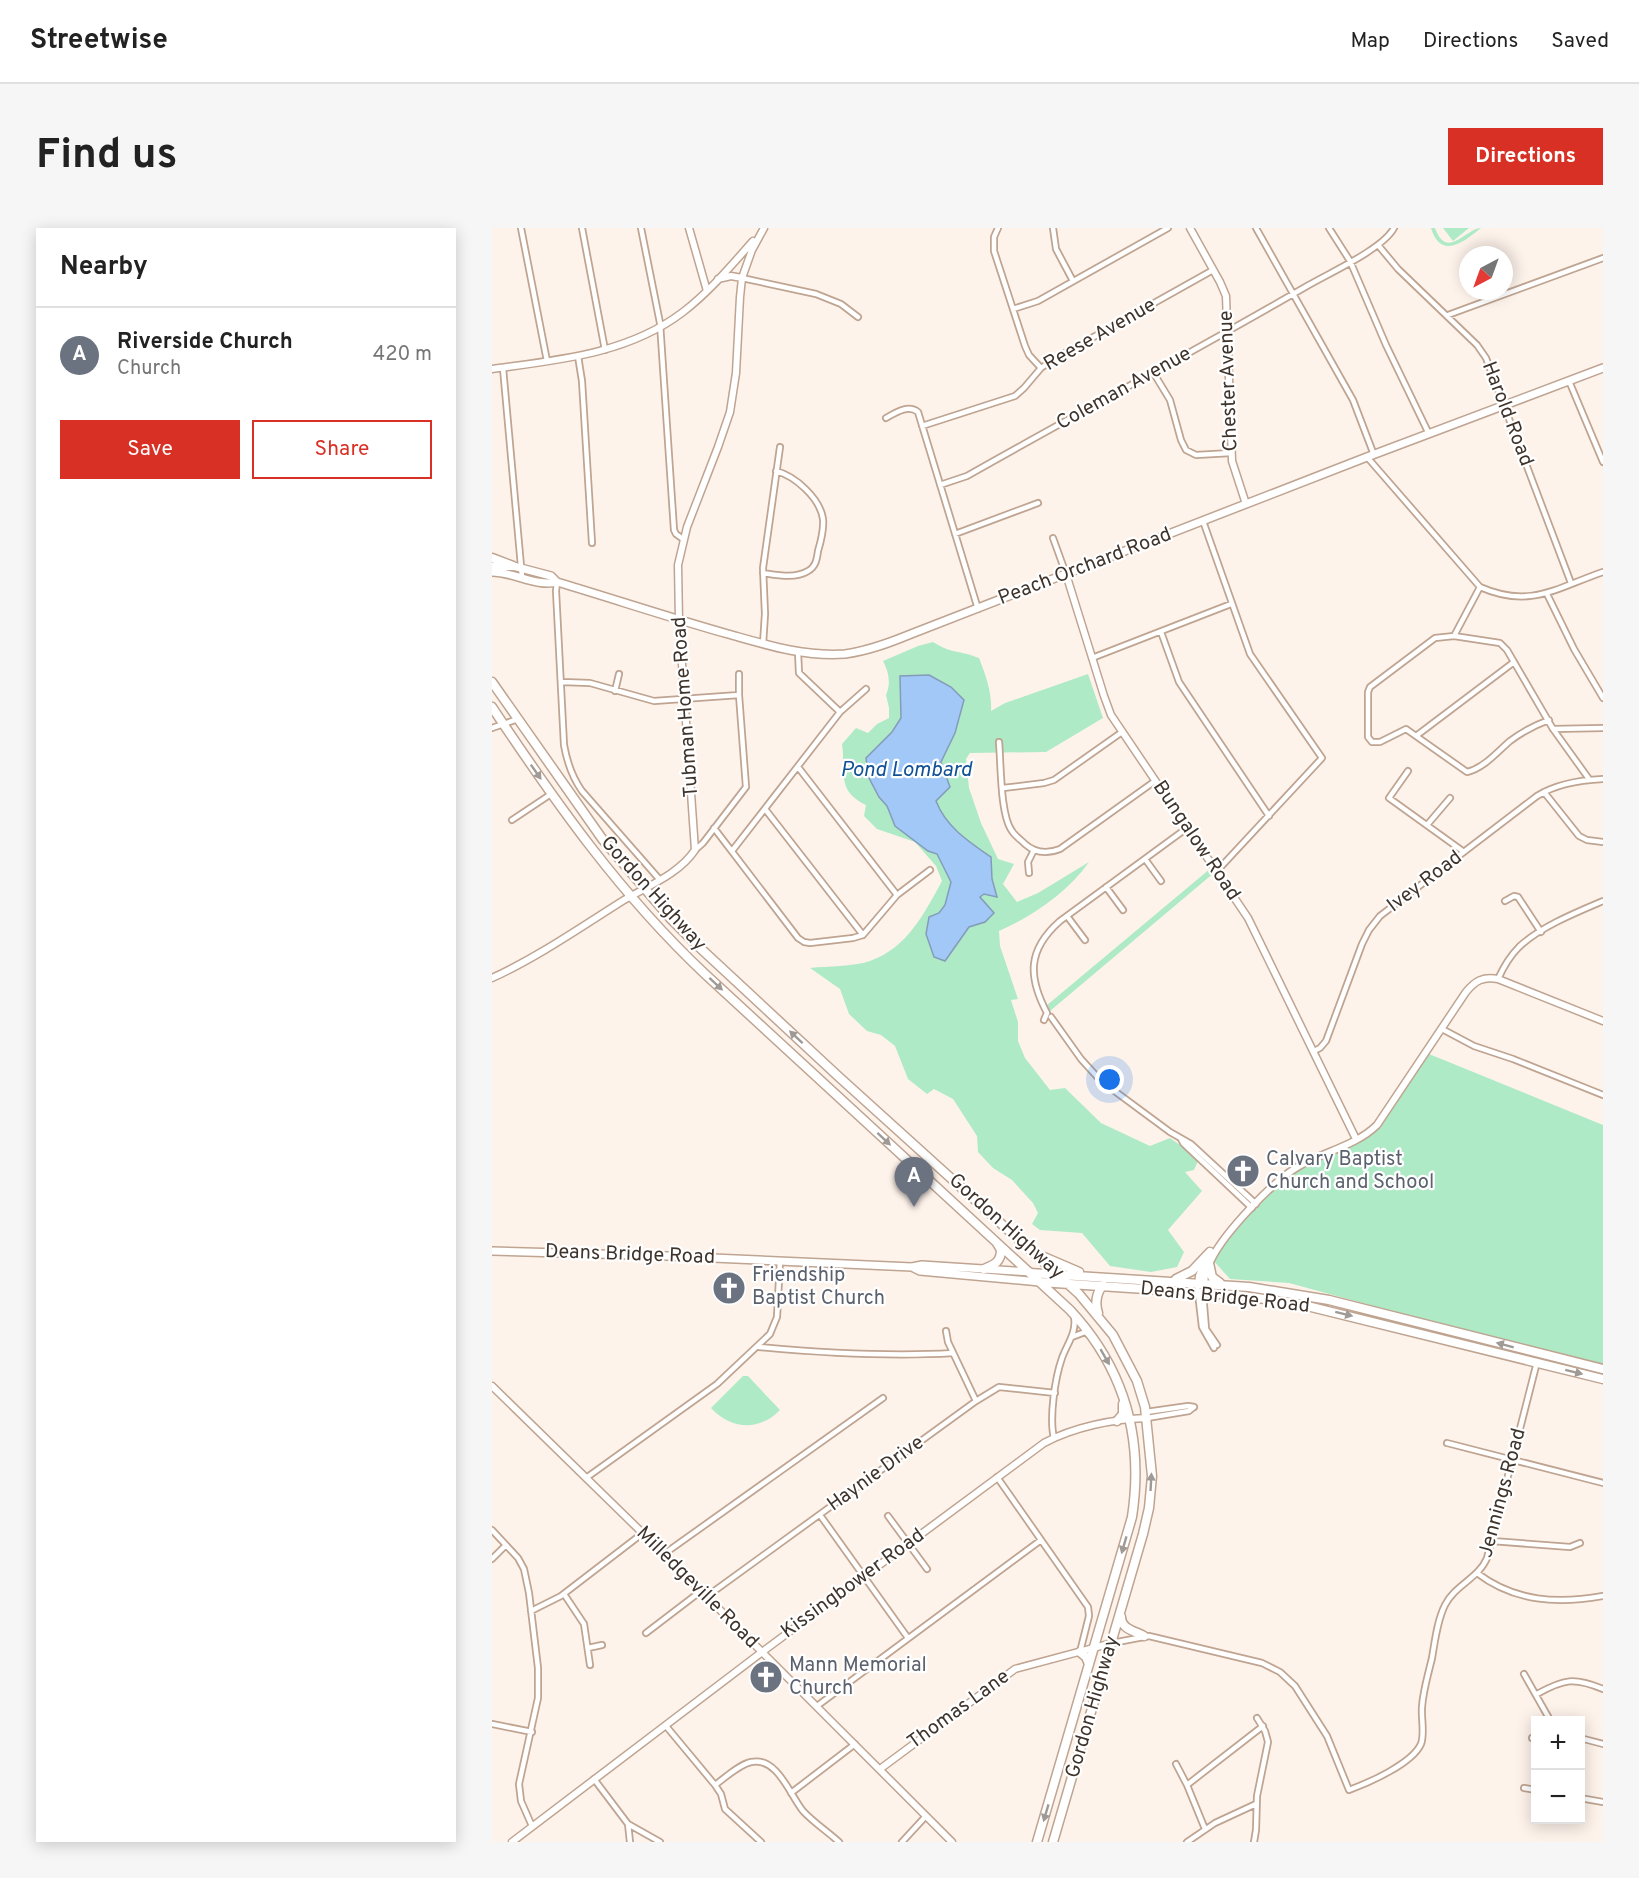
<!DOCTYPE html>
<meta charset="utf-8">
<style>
:root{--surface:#fff;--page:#f6f6f6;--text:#222;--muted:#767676;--line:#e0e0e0;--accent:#d93025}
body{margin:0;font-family:Overpass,sans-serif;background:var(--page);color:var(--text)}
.controls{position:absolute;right:18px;bottom:18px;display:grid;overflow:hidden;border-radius:0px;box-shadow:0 3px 15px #0003}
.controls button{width:54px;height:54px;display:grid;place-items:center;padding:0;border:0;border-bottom:2px solid var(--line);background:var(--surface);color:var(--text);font:30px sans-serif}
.compass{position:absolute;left:967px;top:18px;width:54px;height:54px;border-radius:50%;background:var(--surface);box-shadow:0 3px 15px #0003;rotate:221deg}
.you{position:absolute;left:618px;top:852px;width:21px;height:21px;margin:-15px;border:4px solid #fff;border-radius:50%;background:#1a73e8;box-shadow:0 0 0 9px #1a73e833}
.badge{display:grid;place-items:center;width:39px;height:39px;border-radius:50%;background:var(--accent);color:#fff;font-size:20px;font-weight:700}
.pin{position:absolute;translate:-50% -50px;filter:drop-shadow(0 2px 3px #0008)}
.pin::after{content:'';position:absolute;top:32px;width:21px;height:18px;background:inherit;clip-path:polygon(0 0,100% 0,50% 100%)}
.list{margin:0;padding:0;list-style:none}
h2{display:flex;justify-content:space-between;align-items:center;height:78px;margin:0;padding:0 24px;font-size:26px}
h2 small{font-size:20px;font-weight:400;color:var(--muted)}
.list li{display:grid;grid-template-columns:39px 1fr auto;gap:18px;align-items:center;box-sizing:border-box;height:96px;padding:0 24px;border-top:2px solid var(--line)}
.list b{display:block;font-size:22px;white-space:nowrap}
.list p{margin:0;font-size:20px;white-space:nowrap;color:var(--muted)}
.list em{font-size:20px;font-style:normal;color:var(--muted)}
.actions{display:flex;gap:12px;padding:18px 24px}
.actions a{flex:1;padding:14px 0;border:2px solid var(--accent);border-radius:0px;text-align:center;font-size:21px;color:var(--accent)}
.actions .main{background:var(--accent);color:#fff}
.map{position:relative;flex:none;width:1111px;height:1614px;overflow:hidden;border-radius:0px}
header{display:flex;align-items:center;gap:36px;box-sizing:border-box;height:84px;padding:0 30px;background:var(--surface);border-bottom:2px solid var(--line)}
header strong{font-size:28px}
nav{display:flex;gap:33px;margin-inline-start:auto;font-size:21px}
.intro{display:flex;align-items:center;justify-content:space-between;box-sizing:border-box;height:144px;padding:0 36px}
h1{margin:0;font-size:42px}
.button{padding:15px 27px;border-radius:0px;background:var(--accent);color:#fff;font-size:21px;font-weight:700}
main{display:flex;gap:36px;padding:0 36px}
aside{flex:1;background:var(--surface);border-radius:0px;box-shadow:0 3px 15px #0003}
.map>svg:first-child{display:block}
.green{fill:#aeeac5}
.water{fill:#a2c8f7;stroke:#849cba;stroke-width:1.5}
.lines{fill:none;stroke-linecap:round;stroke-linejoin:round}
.street-casing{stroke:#bfa491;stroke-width:8}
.secondary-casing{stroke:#bfa491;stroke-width:9}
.primary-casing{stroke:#bfa491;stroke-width:10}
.highway-casing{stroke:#bfa491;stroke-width:11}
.street{stroke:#fff;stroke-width:4.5}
.secondary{stroke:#fff;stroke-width:6}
.primary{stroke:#fff;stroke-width:7}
.highway{stroke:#fff;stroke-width:8}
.oneway{fill:#9f9a96}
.labels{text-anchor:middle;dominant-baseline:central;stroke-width:4.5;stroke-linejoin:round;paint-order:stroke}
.street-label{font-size:20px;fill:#3f342c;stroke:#fff}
.worship-label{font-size:20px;fill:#5b616d;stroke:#fff;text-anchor:start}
.water-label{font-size:21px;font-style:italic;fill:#115195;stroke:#fff}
</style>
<header>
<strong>Streetwise</strong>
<nav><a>Map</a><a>Directions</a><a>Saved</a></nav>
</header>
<div class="intro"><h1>Find us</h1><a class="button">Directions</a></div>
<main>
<aside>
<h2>Nearby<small></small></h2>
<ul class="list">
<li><span class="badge" style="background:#6b7280">A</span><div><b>Riverside Church</b><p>Church</p></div><em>420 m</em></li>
</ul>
<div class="actions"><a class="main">Save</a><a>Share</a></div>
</aside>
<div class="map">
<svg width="1111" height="1614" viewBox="0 0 1111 1614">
<rect width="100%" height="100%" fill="#fef3eb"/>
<path class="green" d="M939,0h4c12,33 31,0 46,0 -16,13 -40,33 -50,0z
M951,0h26l-16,13z
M441,414c19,12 26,8 46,16 7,18 13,34 12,53l14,-8 83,-29 15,44 -57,34 -76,1 -4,6 3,29 12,35 17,36 16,5 -11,20 14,18 21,-9 51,-31c-21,30 -56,54 -90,69l1,15 18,53 -7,1 7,22v19l7,17 25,32 15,-2 36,35 49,23 20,-8 20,14 8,9 -4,9 -9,2 17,19 -34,39 16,22 -7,15 -26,5 -41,-6 -28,-33 -42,-3 -8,-6 6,-11 -5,-10 -21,-23 -19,-12 -15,-16 -1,-16 -24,-37 -19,-10 -7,5 -19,-15 -13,-33 -14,-11 -14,-4 -18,-17 -9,-25 -30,-21c18,-2 42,-1 60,-7 37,-13 54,-47 72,-80l-6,-15 -21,-24 -38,-13 -13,-13 2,-11c-30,-14 -20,-33 -24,-61l14,-16 12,5 9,-9 12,-6v-10l-3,-13c5,-12 3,-22 -3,-34l35,-15z
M719,640l4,4 -165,139 -4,-5z
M937,826l174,71v241l-112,-28 -202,-55 -59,-4 -19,-21 52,-62 36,-29 70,-34 18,-21z
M251,1148h5l32,34c-21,22 -50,19 -69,-2z"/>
<path class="water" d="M437,447l22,12 13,13 -9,33 -14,29 9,25 -14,14c10,26 33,41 55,56l1,22 5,18 -13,-3 -4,3 14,16 -9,9 -16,5 -24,34 -11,-4 -8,-23 3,-17 10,-4 6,-8 6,-23 -14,-28 -9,-3 -33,-25 -8,-20 -8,-9 -10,-19 -3,-20 26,-26 9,-14 -1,-42z"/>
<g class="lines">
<defs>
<path id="street" d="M29,0l26,133
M90,0l23,122
M149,0l19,95 14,207 2,4 7,5
M506,0l-4,9v14l31,95 4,9 12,13
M561,0l3,21 17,32
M764,0l97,172 21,55
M837,0l21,33 36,84 43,89
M886,17l20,24 79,76 9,13 85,225
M250,50l74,16 25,10 17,13
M521,81l25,-8 130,-73
M956,87l155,-57
M86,128l4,25 10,162
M11,140l19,209
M661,144l17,28 11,40 5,10 10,5 35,-2
M1077,153l34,81
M394,190c9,-5 22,-14 32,-6l60,197
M430,198l93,-30 9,-8 17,-20 15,-10 157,-88
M875,229l113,130c50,22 76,1 123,-15
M448,257l27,-9c113,-64 228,-125 340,-190 22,-13 76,-37 87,-58
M711,293l47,133 72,104 -105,113
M463,306l83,-31
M561,310l13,36
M271,345c14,2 32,6 45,-2 8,-4 9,-13 10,-20 3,-10 6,-21 5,-32 -3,-21 -28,-43 -47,-48
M65,354l-1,9 8,154c3,17 8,32 18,46l78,89
M988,359l-26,49 -19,2 -65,49 -2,5v45l4,5h8l26,-13 61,43c17,-4 30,-20 43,-31 12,-9 25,-16 39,-21
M1055,366l27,55 29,49
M669,404l18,50 90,134
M962,408l46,7 7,7 46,79 36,50
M271,416l2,-30 -2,-46 17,-121
M306,424l1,21 41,39
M600,430l139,-54
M247,446v21
M70,454l28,1 64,18 85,-6 7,92 -43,56 -8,7
M123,463l4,-17
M0,500l26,-9
M1061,501l50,-1
M924,508l98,-74
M507,514c2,21 1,73 13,89 3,5 9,9 13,13 10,9 22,10 35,5l95,-68
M306,539l99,128
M916,543l-19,27 75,54
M511,560l41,-5 10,-3 68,-48
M1052,564l35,44 8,4 16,2
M273,581l98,126
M20,592l39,-26
M935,597l23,-27
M222,600l84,110 6,4 6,1 43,-5 10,-3 34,-40 33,-25
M240,623l108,-139 26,-23
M653,631l16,22
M537,645l-1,-11 6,-12
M614,659l17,23
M1013,673l9,-5 4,1 23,35
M575,688l18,24
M1006,751c5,-11 13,-24 21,-32 21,-20 58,-35 84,-46
M559,789l30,42 20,22 69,51 21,12 65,60
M552,792l3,-7c-19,-36 -20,-63 13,-92l127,-93
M950,801l32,17 39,13 90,36
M822,823l6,-3 6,-7 36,-97 7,-14 11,-14 157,-120c19,-12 44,-16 66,-17
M689,911l2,4 69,65
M706,1065l4,34 12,21
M711,1065l3,36 11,16
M454,1103l2,11 28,59
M580,1109l13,-5 4,3
M267,1119c65,6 129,10 194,6
M654,1184l42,-6 6,1
M655,1190l42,-7 5,-4
M562,1210c-5,-20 1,-60 8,-80 5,-14 15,-26 12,-41
M955,1215l156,40
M505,1249l91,130 1,9 -9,36
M94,1250l131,-94 53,-50 7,-17 3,-56
M328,1287l88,123
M396,1288l39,53
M0,1302l26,28 6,11 5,24 9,75v30l-19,86 2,17 11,25
M1000,1313l78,6 10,-4
M172,1326l219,-156
M0,1331l14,-14
M985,1345c38,29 81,31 126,23
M72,1366l20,30 6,41
M214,1369l270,-196 23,-14 56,6
M39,1383l30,-15 82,-63
M154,1405l55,-42
M620,1415l37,-7 113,27 18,9 15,14 32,50 22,54c19,-7 63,-26 72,-46 4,-11 0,-25 1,-37 1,-16 6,-32 10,-49 3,-17 5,-37 13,-53 10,-20 34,-27 42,-47l50,-196
M96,1420l14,-3
M1032,1446l26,46
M1045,1466c27,-15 37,-17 66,-5
M325,1478l224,-166
M0,1496l40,8
M174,1498l49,59 6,9 4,15 36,33
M1040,1510h4
M1088,1510l23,6
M684,1536l11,21
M102,1551l34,45 2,18
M223,1557c10,-7 23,-20 36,-23 26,-6 39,33 52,49 10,11 25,21 36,31
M1032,1560l12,2
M299,1565l64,-49
M1088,1570l23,4
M136,1596l32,18
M713,1601l-18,-44 76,-59
M410,1614l24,-26
M695,1614l28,-19 41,-19
M762,1614l2,-12 1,-34 11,-54 -3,-11 -8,-13"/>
<path id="secondary" d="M197,0l18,63
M698,0l30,54 6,14 6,165 14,43
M226,51l13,-3 11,2
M0,141c66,-9 136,-15 191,-57 26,-20 48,-46 70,-71
M574,346l38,122 7,19 137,203 108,221
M0,750c46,-21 89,-51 132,-78 24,-14 55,-26 71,-50l-16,-229 -1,-56 9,-38 31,-80 12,-35 6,-39 4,-76 2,-19 10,-28 12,-22
M706,1058l1,-10 6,-17
M712,1059c0,-10 2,-19 7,-27 13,-27 62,-79 88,-94 25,-14 58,-21 78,-41l89,-133c9,-11 17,-16 32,-13l105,42
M0,1158l172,168 288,288
M388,1541l135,-100 97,-26
M20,1614l250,-190 282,-209c30,-16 69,-24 103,-25"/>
<path id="primary" d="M21,338l38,10 6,6c57,17 114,36 171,52 39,11 76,23 117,20 23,-3 44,-11 66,-20l456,-177 236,-89
M0,344c22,0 44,15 65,10
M0,1023l176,5 244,11 10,-2 108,7
M420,1039l8,4 120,11"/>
<path id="highway" d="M0,330l21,8
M0,339l18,-1
M0,454l111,158 67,78 28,28 141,131 240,217 34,41 24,46 8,26 7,69 -3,32 -6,26 -90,308
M0,479c64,96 128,187 213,267l365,336c55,59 74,128 62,207l-95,325
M552,1029l35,15
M717,1035l3,14 8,6
M492,1041c10,-4 17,-7 17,-19l-4,-7
M538,1045l219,14 80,13 274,69
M684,1051l16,-8 18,-19
M548,1054l195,13 60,8 308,76
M606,1085c-3,-9 -2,-20 5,-28
M625,1193l6,-7v-10
M629,1389c0,12 14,14 23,19
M588,1424l6,5 3,7"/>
</defs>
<use href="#street" class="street-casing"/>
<use href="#secondary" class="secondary-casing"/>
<use href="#primary" class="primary-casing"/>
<use href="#highway" class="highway-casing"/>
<use href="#street" class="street"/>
<use href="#secondary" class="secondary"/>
<use href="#primary" class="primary"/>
<use href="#highway" class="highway"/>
</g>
<defs><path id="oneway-solid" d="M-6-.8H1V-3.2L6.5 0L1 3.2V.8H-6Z" transform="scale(1.5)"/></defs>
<g class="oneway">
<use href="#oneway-solid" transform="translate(44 544) rotate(55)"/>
<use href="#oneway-solid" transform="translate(224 756) rotate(43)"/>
<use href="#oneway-solid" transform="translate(304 809) rotate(-137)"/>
<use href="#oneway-solid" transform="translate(392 911) rotate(43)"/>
<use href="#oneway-solid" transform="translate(852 1086) rotate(14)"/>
<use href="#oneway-solid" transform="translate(1013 1117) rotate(-165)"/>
<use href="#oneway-solid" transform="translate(613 1129) rotate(60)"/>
<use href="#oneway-solid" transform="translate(1082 1144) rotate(14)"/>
<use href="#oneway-solid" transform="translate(659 1254) rotate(-87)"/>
<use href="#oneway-solid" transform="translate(632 1317) rotate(106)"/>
<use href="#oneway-solid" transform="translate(554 1585) rotate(106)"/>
</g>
<defs>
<symbol id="church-disc" viewBox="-11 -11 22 22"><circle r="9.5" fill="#6b7280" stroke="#fff"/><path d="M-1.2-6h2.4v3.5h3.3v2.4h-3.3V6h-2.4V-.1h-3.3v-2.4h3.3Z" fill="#fff"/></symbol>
</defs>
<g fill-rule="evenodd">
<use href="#church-disc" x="732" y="924" width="38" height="38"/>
<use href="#church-disc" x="218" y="1041" width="38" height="38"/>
<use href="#church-disc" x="255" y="1430" width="38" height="38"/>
</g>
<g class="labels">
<g class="street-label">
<text transform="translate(608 107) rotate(-30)">Reese Avenue</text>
<text transform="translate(737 153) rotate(-92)">Chester Avenue</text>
<text transform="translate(632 161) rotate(-29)">Coleman Avenue</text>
<text transform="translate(1015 186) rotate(69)">Harold Road</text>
<text transform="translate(593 339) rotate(-21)">Peach Orchard Road</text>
<text transform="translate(194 479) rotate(-94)">Tubman Home Road</text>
<text transform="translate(704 613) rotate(56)">Bungalow Road</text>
<text transform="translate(933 654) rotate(-37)">Ivey Road</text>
<text transform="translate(161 666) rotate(48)">Gordon Highway</text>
<text transform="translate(514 999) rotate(42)">Gordon Highway</text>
<text transform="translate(138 1027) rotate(2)">Deans Bridge Road</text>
<text transform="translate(733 1070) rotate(6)">Deans Bridge Road</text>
<text transform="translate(384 1246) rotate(-36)">Haynie Drive</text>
<text transform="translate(1011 1265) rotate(-75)">Jennings Road</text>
<text transform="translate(361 1356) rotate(-36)">Kissingbower Road</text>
<text transform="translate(205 1360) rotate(45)">Milledgeville Road</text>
<text transform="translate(601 1479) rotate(-74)">Gordon Highway</text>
<text transform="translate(467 1482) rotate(-36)">Thomas Lane</text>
</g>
<g class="worship-label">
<text x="774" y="932">Calvary Baptist<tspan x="774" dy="23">Church and School</tspan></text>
<text x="260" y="1048">Friendship<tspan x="260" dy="23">Baptist Church</tspan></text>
<text x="297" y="1438">Mann Memorial<tspan x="297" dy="23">Church</tspan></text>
</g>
<g class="water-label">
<text x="414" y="542">Pond Lombard</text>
</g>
</g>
</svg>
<div class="controls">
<button>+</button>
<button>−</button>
</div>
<svg class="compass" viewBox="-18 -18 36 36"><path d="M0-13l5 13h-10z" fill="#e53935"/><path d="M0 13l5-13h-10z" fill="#767676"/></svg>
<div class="you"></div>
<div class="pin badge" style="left:422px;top:979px;background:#6b7280">A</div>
</div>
</main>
